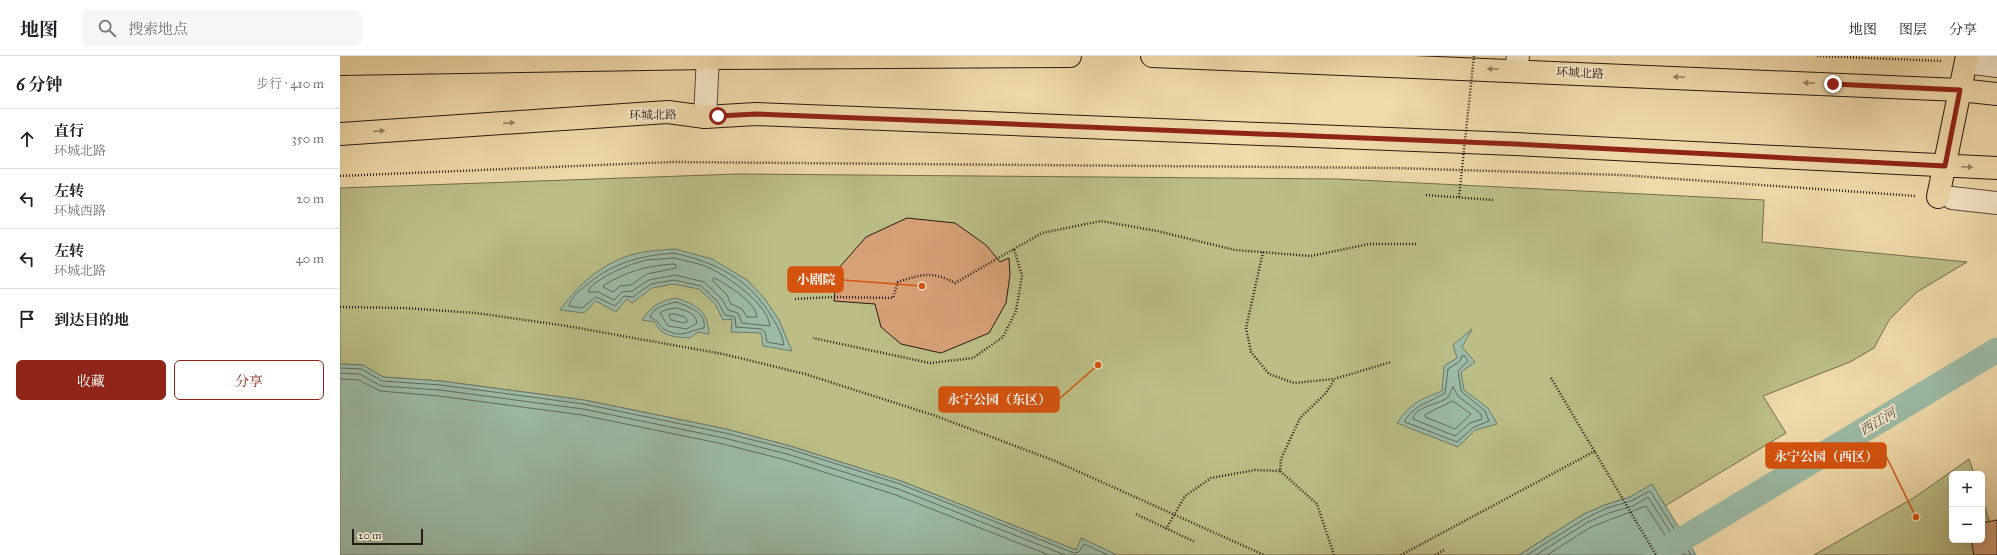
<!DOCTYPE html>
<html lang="zh">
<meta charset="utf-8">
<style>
:root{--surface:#fff;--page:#f6f6f6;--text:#202124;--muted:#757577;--line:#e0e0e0;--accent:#8f2418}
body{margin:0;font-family:"IM FELL Great Primer","Noto Serif SC",serif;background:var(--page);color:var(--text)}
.controls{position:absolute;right:12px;bottom:12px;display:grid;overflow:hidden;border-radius:6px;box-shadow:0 4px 16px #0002}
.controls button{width:36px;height:36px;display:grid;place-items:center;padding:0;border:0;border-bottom:1px solid var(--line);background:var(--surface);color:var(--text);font:20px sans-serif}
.scale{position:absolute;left:12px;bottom:10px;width:71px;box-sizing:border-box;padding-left:4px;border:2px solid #271914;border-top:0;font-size:11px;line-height:14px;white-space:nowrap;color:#271914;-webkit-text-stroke:3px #f5e7c8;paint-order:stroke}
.stop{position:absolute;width:12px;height:12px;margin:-9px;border:3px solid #8f2418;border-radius:50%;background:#fff}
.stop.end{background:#8f2418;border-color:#fff;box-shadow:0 1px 4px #0008}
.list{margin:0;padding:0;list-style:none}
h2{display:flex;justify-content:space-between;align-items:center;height:52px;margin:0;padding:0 16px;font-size:17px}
h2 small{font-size:13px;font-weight:400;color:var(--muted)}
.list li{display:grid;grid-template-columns:26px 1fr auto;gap:12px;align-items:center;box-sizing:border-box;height:60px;padding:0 16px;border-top:1px solid var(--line)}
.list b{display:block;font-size:15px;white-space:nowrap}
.list p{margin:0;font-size:13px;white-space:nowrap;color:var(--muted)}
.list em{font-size:13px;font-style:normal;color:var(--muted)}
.actions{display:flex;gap:8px;padding:12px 16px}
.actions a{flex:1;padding:9px 0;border:1px solid var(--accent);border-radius:6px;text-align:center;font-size:14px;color:var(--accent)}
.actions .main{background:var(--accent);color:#fff}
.icon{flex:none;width:22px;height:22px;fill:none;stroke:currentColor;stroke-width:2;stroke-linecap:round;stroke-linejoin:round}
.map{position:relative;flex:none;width:1657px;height:499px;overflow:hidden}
header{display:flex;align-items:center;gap:24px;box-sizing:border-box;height:56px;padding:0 20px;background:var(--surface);border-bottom:1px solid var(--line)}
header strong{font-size:19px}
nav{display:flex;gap:22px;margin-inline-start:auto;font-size:14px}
.search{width:280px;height:36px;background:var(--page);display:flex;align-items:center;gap:10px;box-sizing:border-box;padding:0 14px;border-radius:6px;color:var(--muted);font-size:15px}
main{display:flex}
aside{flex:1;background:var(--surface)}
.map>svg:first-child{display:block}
.green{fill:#bcbe86;stroke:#726c4d}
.water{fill:#9bbba6;stroke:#6d7a6c}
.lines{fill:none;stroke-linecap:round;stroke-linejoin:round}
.shore{stroke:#616a5d;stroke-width:1}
.canal{stroke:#9bbba6;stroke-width:25}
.building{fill:#d7a178;stroke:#271914}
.minor-casing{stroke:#59493a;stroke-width:24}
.major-casing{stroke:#271914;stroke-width:24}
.path{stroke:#271914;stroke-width:2.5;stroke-dasharray:1 2;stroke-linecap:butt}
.minor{stroke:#f5e7c8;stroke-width:22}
.major{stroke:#f0daaa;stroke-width:22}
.path-bridge{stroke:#271914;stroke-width:2.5;stroke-dasharray:1 2;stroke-linecap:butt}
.oneway{fill:#968366}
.route{stroke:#8f2418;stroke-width:5}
.labels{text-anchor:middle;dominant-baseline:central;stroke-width:4;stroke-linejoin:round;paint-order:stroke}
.street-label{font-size:12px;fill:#271914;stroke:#f5e7c8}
.water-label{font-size:13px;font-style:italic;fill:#4a4a40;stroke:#f5e7c8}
.leader{fill:none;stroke:#d5530d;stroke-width:1.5}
.callout-dot{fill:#d5530d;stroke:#f5e7c8;stroke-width:1.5}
.callout{fill:#d5530d;stroke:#d5530d;stroke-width:1.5}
.callout-label{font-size:13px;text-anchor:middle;font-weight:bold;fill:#fff}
</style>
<header>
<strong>地图</strong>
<div class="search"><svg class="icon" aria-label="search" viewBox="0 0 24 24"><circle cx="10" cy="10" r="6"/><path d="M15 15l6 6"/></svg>搜索地点</div>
<nav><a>地图</a><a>图层</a><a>分享</a></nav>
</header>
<main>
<aside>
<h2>6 分钟<small>步行 · 410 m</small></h2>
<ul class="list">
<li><svg class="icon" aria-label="ahead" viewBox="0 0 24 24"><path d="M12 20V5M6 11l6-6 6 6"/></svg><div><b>直行</b><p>环城北路</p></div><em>350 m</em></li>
<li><svg class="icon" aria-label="left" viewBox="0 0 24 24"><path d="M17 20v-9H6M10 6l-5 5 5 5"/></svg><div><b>左转</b><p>环城西路</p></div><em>20 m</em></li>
<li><svg class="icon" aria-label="left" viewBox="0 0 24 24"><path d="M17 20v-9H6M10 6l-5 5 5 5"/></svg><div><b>左转</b><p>环城北路</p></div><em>40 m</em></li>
<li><svg class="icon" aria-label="arrive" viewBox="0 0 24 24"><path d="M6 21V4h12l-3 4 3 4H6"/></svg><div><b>到达目的地</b></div></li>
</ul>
<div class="actions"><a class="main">收藏</a><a>分享</a></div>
</aside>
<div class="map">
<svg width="1657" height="499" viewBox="0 0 1657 499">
<rect width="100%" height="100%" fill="#f0daaa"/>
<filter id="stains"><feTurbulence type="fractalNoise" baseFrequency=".005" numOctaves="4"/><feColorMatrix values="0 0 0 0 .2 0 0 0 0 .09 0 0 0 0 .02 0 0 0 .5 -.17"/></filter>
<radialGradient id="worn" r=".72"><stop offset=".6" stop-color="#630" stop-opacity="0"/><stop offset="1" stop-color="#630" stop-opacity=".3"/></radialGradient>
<path class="green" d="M398,118l600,5 426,21 -2,42 205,20 -50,30 -28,28 -15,28 -24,14 -87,34 23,37 -121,73 -13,-21 -22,12 -25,8 -21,9 -65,41h-402l-35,-16 -6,11 -175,-69 -111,-35 -64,-17 -142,-29 -143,-19 -58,-4 -20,-12 -23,-1v-176z
M1629,403l5,15h-22v66h30v-42l12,38 3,19h-183l101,-58z"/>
<path class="water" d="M335,193l37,10 35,21 18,19 14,21 13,31 -29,-5 -2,-13 -30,-1 1,-13 -9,1 -8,-16 -16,-15 -26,-5 -21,4 -20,15 -5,-4 -11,13 -20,-11 -12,12 -24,-3c21,-29 48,-52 84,-58 10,-2 21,-2 31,-3z
M336,242c21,7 32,13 33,36l-11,-2 -8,6c-14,-1 -29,-1 -35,-16l-13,-2c9,-14 18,-19 34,-22z
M1132,273l-10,18 13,15 -14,10 3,18 24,18 9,16 -22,6 -17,17 -61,-24c14,-20 22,-23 45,-32l2,-25 13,-8 -4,-13z
M0,308l23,1 20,12 58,4 143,19 142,29 64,17 111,35 175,69 5,-12 36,17h-777z
M1312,428l44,71h-177l65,-41 21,-9 25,-8z"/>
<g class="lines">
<path class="shore" d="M334,197c43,10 74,25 98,64 4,7 11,19 12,28l-17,-3 -2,-10 -3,-3 -26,-2 -1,-10 -10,-2 -7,-13 -17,-16 -27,-6 -23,4 -18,13 -9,-1 -9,10 -19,-9 -14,11 -13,-2c2,-8 9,-14 15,-19 28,-24 54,-31 90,-34z
M334,202c11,3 25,5 36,10 18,9 58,36 60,58l-28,-3 -4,-10 -10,-3 -6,-11 -18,-17 -29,-7 -26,5 -17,11 -10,1 -8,8 -16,-8h-10c4,-13 44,-29 58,-32 9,-1 19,-1 28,-2z
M333,208l3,1v3l-29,6 -16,11 -11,1 -7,6 -10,-5 1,-2c24,-14 42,-19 69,-21z
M375,222c12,7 41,24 42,39h-10l-5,-8 -11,-5 -4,-9 -14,-14v-2z
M336,246c12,4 31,11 28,26 -14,2 -21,11 -38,2 -7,-3 -5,-8 -16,-13 3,-10 17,-13 26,-15z
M336,252c9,2 20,5 21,15l-10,6 -19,-3 -8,-13 5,-3z
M335,258l10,3 3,4 -4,2 -13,-3 -2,-5z
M1122,300h3l3,5 -10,10 3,20 24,20 4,10 -15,6 -17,15 -52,-20v-2c12,-17 24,-17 40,-27l3,-24 12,-8z
M0,312l22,1 20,12 59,4 143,19 141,29 64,16 111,35 174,69 5,-1 5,-8 24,11
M0,317l20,1 21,12 59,4 143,19 141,29 63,16 111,35 167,66
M0,323l19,1 21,11 59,5 143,19 141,29 63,16 110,35 153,60
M1113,331l5,9 23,18 1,5 -12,4 -15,13 -42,-17c2,-13 25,-14 34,-21 4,-3 3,-8 6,-11z
M1113,345l18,13 -16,15 -30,-12v-2z
M1187,499l59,-37 21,-10 24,-7 19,-10 41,64
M1196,499l52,-33 21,-9 24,-7 15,-9 37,58
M1207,499l44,-28 55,-21 32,49"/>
<path class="canal" d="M1316,499l341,-205"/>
</g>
<path class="building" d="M567,162l48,5 31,22 14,17 9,-4 1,17 -4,28 -17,30 -48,20 -40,-9 -20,-17 -6,-23 -41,-3 3,-31 29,-33z
M1657,464v35h-23l-3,-15h11v-17z"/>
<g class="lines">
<defs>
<path id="minor" d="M1626,6l31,4
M1176,14l2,-14
M365,61l3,-61
M1612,142l45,5"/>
<path id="major" d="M812,0l808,34 37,4
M0,8l368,-6 362,-2
M0,78l328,-22 37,5 51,-3 759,30 482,24
M1598,141l29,-141"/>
</defs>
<use href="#minor" class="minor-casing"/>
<use href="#major" class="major-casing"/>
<path class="path" d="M1477,0l126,5
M0,120l331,-14 724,6 226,7 295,21
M1086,139l67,5
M674,193l28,-16 59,-12 56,10 78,19 76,6 58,-12h48
M923,196l-17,76 5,24 18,22 25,9 40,-4 57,-17
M455,243l39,-2 59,1 5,-16c24,-8 34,-11 57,1l59,-34 8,27 -6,35 -13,26 -30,21 -43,5 -117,-25
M0,251l64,1 72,5 91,13 156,28 82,20 131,42 119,45 209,94
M1211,322l105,177
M796,458l59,28
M826,473l19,-33 26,-18 44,-8 25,1
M994,499l-17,-51 -37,-33 1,-12 19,-41 26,-25 8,-13
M1061,499l194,-104
M1095,499l9,-5"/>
<use href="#minor" class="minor"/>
<use href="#major" class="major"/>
<path class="path-bridge" d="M1119,141l15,-141"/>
</g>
<defs><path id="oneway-solid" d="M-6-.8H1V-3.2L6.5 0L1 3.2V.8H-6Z"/></defs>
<g class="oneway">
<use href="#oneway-solid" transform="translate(1153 13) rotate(-178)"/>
<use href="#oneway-solid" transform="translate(1339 21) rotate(-177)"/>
<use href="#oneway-solid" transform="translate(1469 27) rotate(-177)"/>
<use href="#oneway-solid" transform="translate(169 67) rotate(-4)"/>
<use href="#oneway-solid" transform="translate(39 75) rotate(-4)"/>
<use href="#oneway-solid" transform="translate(1627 111) rotate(3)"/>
</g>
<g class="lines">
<path class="route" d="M378,60l38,-2 759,30 430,22 15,-76 -127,-6"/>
</g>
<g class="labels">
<g class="street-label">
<text transform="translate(1240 17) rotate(3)">环城北路</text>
<text transform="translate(313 59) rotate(-1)">环城北路</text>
</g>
<g class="water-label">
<text transform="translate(1538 366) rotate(-31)">西江河</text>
</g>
</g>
<path class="leader" d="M582 230L503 224M758 309L719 343M1576 461L1546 400"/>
<g class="callout-dot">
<circle cx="582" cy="230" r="4"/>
<circle cx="758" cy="309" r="4"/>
<circle cx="1576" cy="461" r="4"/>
</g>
<g class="callout">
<rect x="448" y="211" width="55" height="25" rx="4"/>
<rect x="599" y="331" width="120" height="25" rx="4"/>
<rect x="1426" y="387" width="120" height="25" rx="4"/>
</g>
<g class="callout-label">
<text x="476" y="228">小剧院</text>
<text x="659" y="348">永宁公园（东区）</text>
<text x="1486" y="405">永宁公园（西区）</text>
</g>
<rect width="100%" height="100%" filter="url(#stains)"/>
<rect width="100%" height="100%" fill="url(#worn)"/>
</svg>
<div class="controls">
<button>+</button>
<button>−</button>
</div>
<div class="scale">20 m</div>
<div class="stop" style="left:378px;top:60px"></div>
<div class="stop end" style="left:1493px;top:28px"></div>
</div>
</main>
